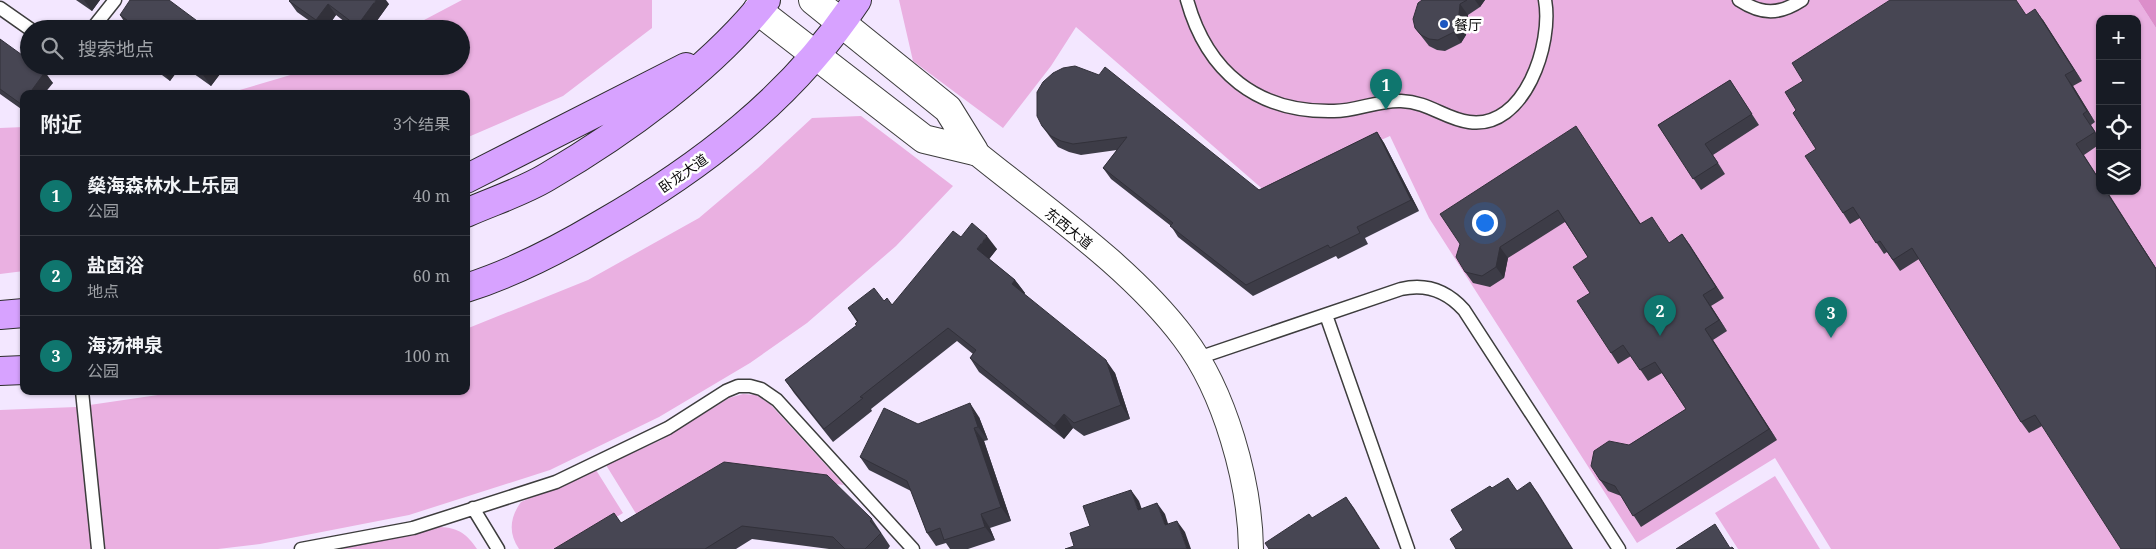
<!DOCTYPE html>
<html lang="zh">
<meta charset="utf-8">
<style>
:root{--surface:#171b24;--page:#242831;--text:#f1f3f6;--muted:#9ea1a6;--line:#363941;--accent:#0f766e}
body{margin:0;font-family:"Noto Serif","Noto Sans SC",serif;background:var(--page);color:var(--text)}
.controls{position:absolute;right:15px;top:15px;display:grid;overflow:hidden;border-radius:10px;box-shadow:0 1px 4px #0004}
.controls button{width:45px;height:45px;display:grid;place-items:center;padding:0;border:0;border-bottom:1px solid var(--line);background:var(--surface);color:var(--text);font:25px sans-serif}
.you{position:absolute;left:1484px;top:222px;width:18px;height:18px;margin:-12px;border:4px solid #fff;border-radius:50%;background:#1a73e8;box-shadow:0 0 0 8px #1a73e833}
.badge{display:grid;place-items:center;width:32px;height:32px;border-radius:50%;background:var(--accent);color:#fff;font-size:16px;font-weight:700}
.pin{position:absolute;translate:-50% -41px;filter:drop-shadow(0 1px 2px #0008)}
.pin::after{content:'';position:absolute;top:26px;width:18px;height:15px;background:inherit;clip-path:polygon(0 0,100% 0,50% 100%)}
.list{margin:0;padding:0;list-style:none}
h2{display:flex;justify-content:space-between;align-items:center;height:65px;margin:0;padding:0 20px;font-size:21px}
h2 small{font-size:16px;font-weight:400;color:var(--muted)}
.list li{display:grid;grid-template-columns:32px 1fr auto;gap:15px;align-items:center;box-sizing:border-box;height:80px;padding:0 20px;border-top:1px solid var(--line)}
.list b{display:block;font-size:19px;white-space:nowrap}
.list p{margin:0;font-size:16px;white-space:nowrap;color:var(--muted)}
.list em{font-size:16px;font-style:normal;color:var(--muted)}
.icon{flex:none;width:28px;height:28px;fill:none;stroke:currentColor;stroke-width:2;stroke-linecap:round;stroke-linejoin:round}
.map{position:relative;flex:none;width:2156px;height:549px;overflow:hidden}
.search{position:absolute;background:var(--surface);box-shadow:0 1px 4px #0004;left:20px;top:20px;width:450px;height:55px;display:flex;align-items:center;gap:12px;box-sizing:border-box;padding:0 18px;border-radius:28px;color:var(--muted);font-size:19px}
.panel{position:absolute;background:var(--surface);box-shadow:0 1px 4px #0004;left:20px;top:90px;width:450px;height:305px;border-radius:10px}
.map>svg:first-child{display:block}
.green{fill:#eab0e1;fill-rule:evenodd}
.forest{fill:#dc8eca}
.lines{fill:none;stroke-linecap:round;stroke-linejoin:round}
.service-casing{stroke:#3d3d3d;stroke-width:15}
.minor-casing{stroke:#3d3d3d;stroke-width:26}
.tertiary-casing{stroke:#3d3d3d;stroke-width:30}
.secondary-casing{stroke:#2c2c2c;stroke-width:30}
.service{stroke:#fff;stroke-width:12}
.minor{stroke:#fff;stroke-width:24}
.tertiary{stroke:#fff;stroke-width:28}
.secondary{stroke:#d7a2ff;stroke-width:28}
.wall{fill:#3d3c47}
.shaded-wall{fill:#32313a}
.building{fill:#474653;stroke:#32313a}
.poi-dot{fill:#1c57c0;stroke:#fff;stroke-width:2}
.labels{text-anchor:middle;dominant-baseline:central;stroke-width:5;stroke-linejoin:round;paint-order:stroke}
.poi-label{font-size:14px;fill:#0a0a0a;stroke:#fff;text-anchor:start}
.street-label{font-size:14px;fill:#0a0a0a;stroke:#fff}
</style>
<div class="map">
<svg width="2156" height="549" viewBox="0 0 2156 549">
<rect width="100%" height="100%" fill="#f3e7ff"/>
<path class="green" d="M462,0h190v28l-89,68 -97,42v-44h-240l95,-28h140v-37h-54z
M899,0h1239l18,28v521h-325l-56,-91 -138,85 -208,-325 -39,-82 -124,56 -190,-165 -25,39 -48,62 -90,-67zM2100,19h37v172h-37z
M861,116l92,70 -57,60 -89,77 -57,40 -91,54 -109,53 -141,45 -149,29 -42,5h-218v-139l76,-3 109,-16h281v-62l122,-49 111,-62 59,-50 54,-50z
M24,127v144l-24,3v-146z
M743,394l13,1 14,9 74,81 -112,-14 -89,54 -37,-60 55,-25 68,-42z
M596,470l27,43 -58,36h-46c-11,-16 -9,-32 2,-47z
M1775,476l45,73h-82l-23,-36z
M440,527c19,1 27,7 37,22h-135z"/>
<path class="forest" d="M2138,0h18v28z"/>
<g class="lines">
<defs>
<path id="service" d="M1187,0c20,72 70,113 147,111 23,0 44,-11 67,-10 28,1 44,18 68,21 56,8 84,-79 76,-122
M1739,0c23,15 40,15 63,0
M0,8l30,21
M92,29l23,-29
M1326,315l82,234
M1198,358l203,-69c26,-6 46,2 63,21l155,239
M82,391l16,158
M473,508l25,41
M301,549l112,-21 143,-46 112,-54 58,-37 12,-5h12l11,3 16,11 136,149"/>
<path id="minor" d="M974,151c70,57 156,115 210,187 41,54 66,144 67,211"/>
<path id="tertiary" d="M813,0l135,109 26,42
M757,10l167,129 50,12"/>
<path id="secondary" d="M466,179l220,-112
M466,213c27,-12 56,-21 81,-36 77,-45 163,-107 219,-177
M466,288c47,-15 92,-38 134,-63 100,-57 193,-128 257,-225
M0,315l24,-2
M0,371l24,-1"/>
</defs>
<use href="#service" class="service-casing"/>
<use href="#minor" class="minor-casing"/>
<use href="#tertiary" class="tertiary-casing"/>
<use href="#secondary" class="secondary-casing"/>
<use href="#service" class="service"/>
<use href="#minor" class="minor"/>
<use href="#tertiary" class="tertiary"/>
<use href="#secondary" class="secondary"/>
</g>
<path class="wall" d="M76,0h24l-8,11z
M1422,0h63l-5,7 -12,8 -2,20 -5,8 -16,8 -8,-1 -8,-4 -14,-18z
M289,1l100,3 -18,25h-17l-18,-14 -10,14h-5l-24,-17z
M120,15l88,14h-76l-5,-3z
M2026,15l17,5 39,61 -9,5 22,36 -4,3 9,14v5l-16,11 16,25v11h7l49,77v281l-114,-123 -13,7 -8,-11 -102,-163 -19,12 -13,-19 -3,2 -24,-36 -10,6 -7,-11 -27,-64 -20,-39 7,-29z
M0,39l53,44 -29,11v17l-24,-17z
M150,66h31l-11,15z
M183,66h43l-15,20z
M1730,80l29,45 -46,30 12,19 -24,16 -43,-65z
M1037,92l222,98 118,-58 7,11 35,68 -54,27 3,6 -30,15 -2,-3 -83,40 -75,-59 -7,-11 -60,-47 -8,-11 14,-18 -36,5 -12,-3 -11,-5 -8,-10 -8,-11z
M1583,137l58,87 28,19 13,-9 42,64 -13,8 16,25 -14,9 64,100 -136,87 -20,-31 -13,-5 -8,-11 29,-35 57,-36 -24,-36 -14,8 -17,-25 -13,8 -7,-11 -21,-60 -2,-36 -23,-35 -57,36 -4,20 -14,9 -17,-4 -8,-11z
M961,237l36,12 -8,10 26,21 10,13 -1,1 91,79 15,46 -46,17 -11,-8 -9,11 -85,-67 -9,-14 3,-4 -16,-13 -86,68 1,2 -39,31 -39,-49 -9,-13 72,-54v-4l-9,-14 36,-7 8,4z
M979,417l9,23 -4,1 27,80 -21,7 5,12 -27,9h-18l-4,-6 -10,3 -9,-13 -16,-42 -42,-21 -9,-13 58,-33z
M872,519l18,27 -2,3h-59l-77,-10 -16,10h-182l67,-26z"/>
<path class="shaded-wall" d="M84,0h16l-8,11z
M376,0h10l3,4 -18,25h-12l-2,-3z
M1475,0h10l-5,7z
M328,4l8,11 -10,14h-4l-6,-9z
M1460,4l8,11 -2,20 -5,8 -7,-11z
M2035,9l8,11 39,61 -8,-11z
M165,66h16l-11,15 -8,-11z
M210,66h16l-15,20 -8,-11z
M45,72l8,11 -9,11h-15z
M2065,75l8,11 22,36 -8,-11z
M1377,132l7,11 35,68 -8,-11z
M2106,191l50,77v1z
M1682,234l8,11 34,53 -8,-11z
M987,236l10,13 -11,14 -9,-14z
M1500,247l8,11 -4,20 -8,-11z
M1015,280l10,13 -3,5 -10,-14z
M1703,295l8,11 16,25 -8,-11z
M1705,329l8,11 64,100 -8,-11z
M1106,360l9,13 15,46 -9,-14z
M970,403l9,14 9,23 -10,-13z
M1064,414l9,14 -9,11 -10,-13z
M974,428l10,13 27,80 -10,-14z
M1530,482l8,11 35,56h-1z
M1131,490l8,11 7,20 -8,-11z
M1346,497l8,11 26,41h-1z
M1157,503l8,11 7,22 -7,-11z
M981,514l9,14 5,12 -10,-13z
M1177,521l8,11 6,17h-4z"/>
<path class="building" d="M130,0h39l39,29h-69l-19,-14z
M290,0h86l-19,26 -29,-22 -12,16 -27,-19z
M1422,0h45l-7,4 -2,20 -4,8 -16,8 -9,-1 -8,-4 -6,-7 -2,-9 5,-16z
M1890,0h126l10,15 9,-6 39,61 -9,5 22,36 -4,3 12,18 -19,12 24,37v10h6l50,78v280h-35l-86,-134 -14,7 -109,-174 -19,12 -13,-19 -4,2 -23,-36 -10,6 -38,-57 11,-7 -23,-36 3,-3 -11,-18 18,-11 -11,-18z
M0,39l29,21v6h8l8,6 -16,22h-5v7l-3,3 -21,-15z
M157,66h8l-3,4z
M191,66h19l-7,9z
M1075,66l24,9 6,-8 154,123 118,-58 34,68 -54,27 3,6 -30,15 -2,-3 -82,40 -76,-59 3,-3 -70,-55 24,-31 -54,7 -12,-3 -10,-5 -9,-10 -5,-10v-24l6,-10 10,-9 10,-5z
M1730,80l22,34 -47,30 13,19 -25,16 -35,-54z
M1576,126l64,98 12,-7 17,26 13,-9 34,53 -13,8 16,25 -14,9 64,100 -136,87 -18,-30 -15,-6 -9,-14 3,-15 15,-10 20,4 57,-36 -31,-47 -15,8 -17,-25 -12,8 -34,-52 13,-8 -17,-26 15,-10 -30,-47 -58,37 -4,20 -14,9 -17,-4 -9,-15 4,-13 -20,-30z
M972,223l15,13 -10,13 38,31 -3,4 94,76 15,45 -47,18 -10,-9 -10,12 -84,-68 6,-8 -28,-22 -88,69 3,1 -39,31 -39,-49 72,-55 -2,-1 3,-3 -10,-13 26,-20 10,13 3,-3 5,7 61,-74 8,6z
M970,403l8,24 -4,1 27,79 -20,7 4,13 -41,13 -4,-12 -13,5 -20,-52 -47,-24 24,-49 34,16z
M724,462l103,13 45,44 -2,2 11,12 -16,16h-20l-12,-12 -91,-11 -37,23h-151l60,-36 7,10z
M1508,478l9,13 13,-9 42,67h-116l-6,-10 13,-9 -12,-20 39,-24 2,2z
M1131,490l7,20 19,-7 8,22 12,-4 10,28h-122l9,-3 -4,-13 20,-7 -7,-20z
M1346,497l33,52h-110l-4,-6 44,-29 3,4z
M1715,524l15,24 2,-1 2,2h-58z"/>
<circle class="poi-dot" cx="1444" cy="24" r="5"/>
<g class="labels">
<g class="poi-label">
<text x="1454" y="24">餐厅</text>
</g>
<g class="street-label">
<text transform="translate(683 173) rotate(-35)">卧龙大道</text>
<text transform="translate(1069 228) rotate(39)">东西大道</text>
</g>
</g>
</svg>
<div class="controls">
<button>+</button>
<button>−</button>
<button><svg class="icon" aria-label="locate" viewBox="0 0 24 24"><circle cx="12" cy="12" r="6"/><path d="M12 2v4M12 18v4M2 12h4M18 12h4"/></svg></button>
<button><svg class="icon" aria-label="layers" viewBox="0 0 24 24"><path d="M12 4l9 5-9 5-9-5zM3 14l9 5 9-5"/></svg></button>
</div>
<div class="you"></div>
<div class="pin badge" style="left:1386px;top:110px">1</div>
<div class="pin badge" style="left:1660px;top:336px">2</div>
<div class="pin badge" style="left:1831px;top:338px">3</div>
<div class="search"><svg class="icon" aria-label="search" viewBox="0 0 24 24"><circle cx="10" cy="10" r="6"/><path d="M15 15l6 6"/></svg>搜索地点</div>
<section class="panel">
<h2>附近<small>3个结果</small></h2>
<ul class="list">
<li><span class="badge">1</span><div><b>燊海森林水上乐园</b><p>公园</p></div><em>40 m</em></li>
<li><span class="badge">2</span><div><b>盐卤浴</b><p>地点</p></div><em>60 m</em></li>
<li><span class="badge">3</span><div><b>海汤神泉</b><p>公园</p></div><em>100 m</em></li>
</ul>
</section>
</div>
